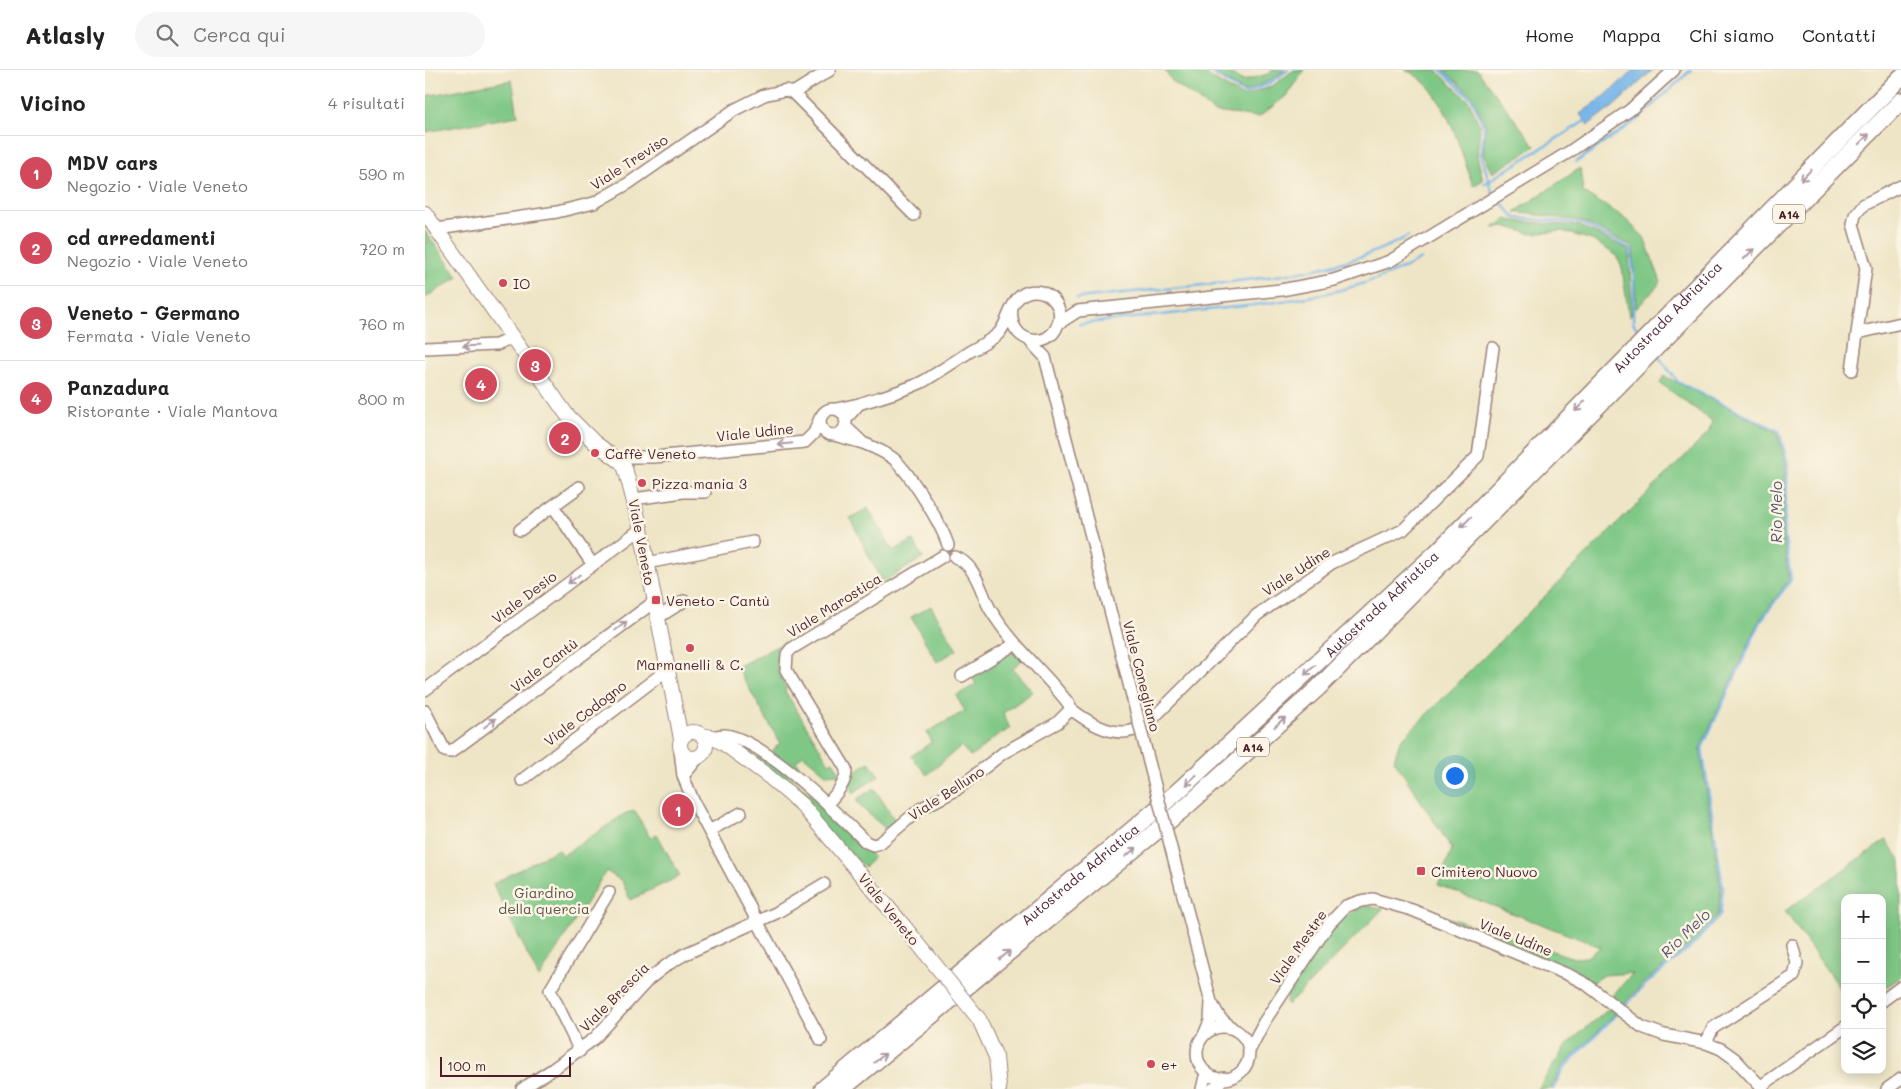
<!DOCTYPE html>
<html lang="it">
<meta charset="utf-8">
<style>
:root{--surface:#fff;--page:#f6f6f6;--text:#222;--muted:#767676;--line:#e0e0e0;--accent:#d1495b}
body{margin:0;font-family:Mali,sans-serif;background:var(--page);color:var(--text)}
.controls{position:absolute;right:15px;bottom:15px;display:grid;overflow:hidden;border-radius:10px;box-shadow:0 2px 12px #0003}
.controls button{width:45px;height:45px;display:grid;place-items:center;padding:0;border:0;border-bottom:1px solid var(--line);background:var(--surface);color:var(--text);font:25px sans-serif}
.scale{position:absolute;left:15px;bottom:12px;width:131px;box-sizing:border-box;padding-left:5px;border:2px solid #4a1f2b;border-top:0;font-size:14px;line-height:18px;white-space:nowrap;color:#4a1f2b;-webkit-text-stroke:4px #fcf5e5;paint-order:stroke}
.you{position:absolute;left:1029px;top:705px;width:18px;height:18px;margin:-12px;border:4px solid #fff;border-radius:50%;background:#1a73e8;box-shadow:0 0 0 8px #1a73e833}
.badge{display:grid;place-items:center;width:32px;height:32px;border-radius:50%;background:var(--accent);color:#fff;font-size:16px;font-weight:700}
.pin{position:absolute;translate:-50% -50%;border:2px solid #fff;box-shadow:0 1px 5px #0006}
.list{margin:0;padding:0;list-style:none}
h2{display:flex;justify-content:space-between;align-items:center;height:65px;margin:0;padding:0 20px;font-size:21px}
h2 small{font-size:16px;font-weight:400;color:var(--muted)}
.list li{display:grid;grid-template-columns:32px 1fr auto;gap:15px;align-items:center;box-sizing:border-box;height:75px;padding:0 20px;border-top:1px solid var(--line)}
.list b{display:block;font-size:19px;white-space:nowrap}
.list p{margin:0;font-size:16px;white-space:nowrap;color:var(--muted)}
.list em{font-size:16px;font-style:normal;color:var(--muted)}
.icon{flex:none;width:28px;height:28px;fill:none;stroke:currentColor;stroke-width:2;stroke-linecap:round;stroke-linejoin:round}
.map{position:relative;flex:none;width:1476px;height:1019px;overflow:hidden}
header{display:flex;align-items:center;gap:30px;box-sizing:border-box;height:70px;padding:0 25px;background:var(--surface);border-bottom:1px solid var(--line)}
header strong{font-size:24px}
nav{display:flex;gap:28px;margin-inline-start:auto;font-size:18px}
.search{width:350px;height:45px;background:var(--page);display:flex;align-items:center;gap:12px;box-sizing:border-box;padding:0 18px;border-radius:28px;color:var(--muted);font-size:19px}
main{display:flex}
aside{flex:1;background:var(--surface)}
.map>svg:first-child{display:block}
.green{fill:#7ec785;stroke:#647358}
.water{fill:#74b5e9;stroke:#5f6a8a}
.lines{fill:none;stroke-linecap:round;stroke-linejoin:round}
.stream{stroke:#74b5e9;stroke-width:2.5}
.minor-casing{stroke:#9c8278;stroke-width:14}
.major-casing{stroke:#9c8278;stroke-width:16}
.highway-casing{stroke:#9c8278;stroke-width:19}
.minor{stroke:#fff;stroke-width:11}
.major{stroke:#fff;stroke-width:14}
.highway{stroke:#fff;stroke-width:16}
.minor-bridge-casing{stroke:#9c8278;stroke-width:14;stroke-linecap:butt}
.major-bridge-casing{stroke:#9c8278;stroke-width:16;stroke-linecap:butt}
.minor-bridge{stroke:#fff;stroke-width:11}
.major-bridge{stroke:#fff;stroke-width:14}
.oneway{stroke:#ae9aa0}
.poi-dot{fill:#d1495b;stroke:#fcf5e5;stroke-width:2}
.labels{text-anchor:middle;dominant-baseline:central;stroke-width:5;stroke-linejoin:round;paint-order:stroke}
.shield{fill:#fcf5e5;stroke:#7f5f63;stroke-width:1}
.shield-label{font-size:12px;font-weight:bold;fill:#4a1f2b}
.street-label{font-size:14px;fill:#4a1f2b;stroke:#fcf5e5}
.poi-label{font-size:14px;fill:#4a1f2b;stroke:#fcf5e5;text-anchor:start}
.park-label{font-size:14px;fill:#5a5146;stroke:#fcf5e5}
.water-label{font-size:15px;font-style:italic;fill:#59546e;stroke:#fcf5e5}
</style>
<header>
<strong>Atlasly</strong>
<div class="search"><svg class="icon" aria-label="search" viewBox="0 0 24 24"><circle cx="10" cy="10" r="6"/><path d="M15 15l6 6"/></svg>Cerca qui</div>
<nav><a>Home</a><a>Mappa</a><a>Chi siamo</a><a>Contatti</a></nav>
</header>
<main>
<aside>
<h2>Vicino<small>4 risultati</small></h2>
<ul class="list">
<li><span class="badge">1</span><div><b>MDV cars</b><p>Negozio · Viale Veneto</p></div><em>590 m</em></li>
<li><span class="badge">2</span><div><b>cd arredamenti</b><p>Negozio · Viale Veneto</p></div><em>720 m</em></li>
<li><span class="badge">3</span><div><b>Veneto - Germano</b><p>Fermata · Viale Veneto</p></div><em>760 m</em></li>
<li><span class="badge">4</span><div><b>Panzadura</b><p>Ristorante · Viale Mantova</p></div><em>800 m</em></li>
</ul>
</aside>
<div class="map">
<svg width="1476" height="1019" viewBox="0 0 1476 1019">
<rect width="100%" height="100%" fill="#fcf5e5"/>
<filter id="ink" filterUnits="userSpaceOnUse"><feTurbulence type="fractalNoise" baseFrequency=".02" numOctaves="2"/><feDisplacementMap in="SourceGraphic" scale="10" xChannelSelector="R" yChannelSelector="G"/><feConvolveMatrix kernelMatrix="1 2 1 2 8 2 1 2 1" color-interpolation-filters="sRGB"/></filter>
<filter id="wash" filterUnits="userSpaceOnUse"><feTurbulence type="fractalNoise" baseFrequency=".0096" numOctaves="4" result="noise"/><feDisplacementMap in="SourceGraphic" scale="20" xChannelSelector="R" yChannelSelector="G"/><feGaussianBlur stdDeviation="1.12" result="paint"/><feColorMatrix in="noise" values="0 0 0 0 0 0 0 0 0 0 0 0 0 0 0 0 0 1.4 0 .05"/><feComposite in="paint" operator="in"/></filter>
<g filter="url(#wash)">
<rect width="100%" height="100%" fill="#eee5c6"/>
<path class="green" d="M740,0h39l3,5 36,22 29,-11 22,-16h10l-18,26 -27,21 -45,-5 -42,-31z
M785,0h15l18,11 25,-7 4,-4h13l-16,11 -25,11z
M980,0h31l33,31 11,26 -3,29 6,24 -10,6c-12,-35 -29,-102 -68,-116z
M1019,0h33l58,76 -42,27 -10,-19 3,-28 -13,-29z
M87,10l6,36 -93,16v-36z
M1155,98l3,24 39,24 22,21 17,45 -25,27 -3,-62 -51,-26 -67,-9z
M1081,149l7,2 67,5 49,24 3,63 -3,4 -7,-49 -6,-13 -24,-15 -30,-9 -31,3 -27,-8 -11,2z
M0,161l33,46 -33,21z
M1239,306l113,56 9,33 -4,66 7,49 -28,38 -61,130 21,141 -3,25 -25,28 -47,39 -24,25 -10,-10 21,-23 -30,2 -10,7 -24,-13 -141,-58 146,47 13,-1 14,-10 -163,-62 14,-36 -58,-89 6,-19 309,-309 3,-11 -52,-38z
M443,438l25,43 20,-11 10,18 -41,24 -32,-64z
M506,536l26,44 -20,12 -26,-45z
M360,572c-12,17 -9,31 2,47l-2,2 44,72 4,-2 6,10 -1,4 -6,-2 -5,2 -24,-20 -7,7 3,3 -2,3 -26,-15 9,-10 -43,-76z
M585,581h5l7,8 -9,10 20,23 -30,21 7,16 -15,8 -24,20 -10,-11 -34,29 -16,-19 21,-14 -5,-10 38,-21 -9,-15 20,-12 -5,-8z
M310,674l48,27 52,45 39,42 -9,9z
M444,692l10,14 -26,17 -4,-8 8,-15z
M449,718l22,34 -10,7 -23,-20 -7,-9z
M210,741l15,27 7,-4 23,42 -50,24 -8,-19 -16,-10 -67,107 -46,-94 65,-35 4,7 64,-43z
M1461,770l15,21v116l-19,13v-92h-37v98l-60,-85z
M941,836l17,3 -95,96 -2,-4 2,-7c20,-29 42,-78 78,-88z
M1185,938l6,5 -54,54 -11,22h-13l29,-45z"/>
<path class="water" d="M1209,0h19l-39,36 -26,19 -8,-11 25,-18z"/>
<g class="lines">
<path class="stream" d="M783,0l36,24 26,-11 18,-13
M1016,0l31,29 12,28 -3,27 12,40
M1151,92l61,-42 54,-50
M1059,114l101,-63
M1074,130l16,18 66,5 50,26 3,30 -1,44 8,10
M652,228c46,-5 91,-10 137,-14 67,-8 134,-15 194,-48
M654,254c46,-5 91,-10 137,-15 71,-7 141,-15 205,-50
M1199,937l24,-25 46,-38 26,-29 3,-26 -21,-141 60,-129 29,-39 -7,-48 4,-67 -9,-34 -101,-49 -20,-26
M1128,1019l10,-20 55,-56"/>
</g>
</g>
<g filter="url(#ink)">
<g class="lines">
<defs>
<path id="minor" d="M368,23l37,-23
M12,159l120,-17 37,-9 35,-20 105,-73 30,-15 22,-5 7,3 121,122
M634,253l19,-12 203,-21 53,-10 56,-19 179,-109 61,-42 44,-40
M1433,263l43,-10
M603,269l17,18 93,362
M0,278l71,-3 16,-7
M1427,300l14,-102 -13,-44 2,-9 8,-10 38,-19
M434,334c21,-7 46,-13 65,-23 15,-9 30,-19 45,-29 9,-5 21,-11 29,-18 12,-12 11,-36 30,-42 19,-5 37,13 30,32 -10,29 -51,17 -46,-15
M411,339l23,-5 -14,16
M395 352a13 13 0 1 1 26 0a13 13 0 1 1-26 0Z
M409,365l29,8 -18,-17
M438,373c10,4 22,9 31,16 17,16 47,64 54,86
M196,392l7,-5h26l151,-15 9,-9 6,-15
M209,429l49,-7h22
M128,436l40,59
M95,460l59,-43
M222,493l106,-21
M232,548l27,-17
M537,606l53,-32
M0,620l216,-161
M646,639c14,11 34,24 53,23 6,0 13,-3 19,-4l114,-113 75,-52 71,-33 75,-74 15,-108
M0,641l20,40 6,1 203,-150
M287,667c4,-1 8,-2 12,-2 39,3 114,80 142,107l7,3 7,-2 40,-34 36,-19 47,-37 54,-30 14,-14 -3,-6c-25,-32 -57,-59 -78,-94 -10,-19 -14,-44 -35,-52
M255,680l3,26 15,-18
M258,706l12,29 126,235
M97,710l145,-110
M403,733c8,-9 19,-21 18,-34l-60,-99 1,-16 4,-5 152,-93
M284,761l32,-18
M757,821l29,111 9,16 12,10
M1457,931l19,-14
M772 983a26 26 0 1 1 52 0a26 26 0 1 1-52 0Z
M779,965l6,-14 1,-19
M1281,973l7,-15 81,-52 3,-13 -5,-18
M155,981l-30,-61 59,-98
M824,981l15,-29 65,-98 17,-18 15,-5 12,-2 39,11 159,66 15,8 56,43 22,8 42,8 15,6 14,10 28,30
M1336,1016l84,-59
M97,1019l31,-20 42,-31 53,-58 19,-15 18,-11 91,-41 48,-29
M777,1019l4,-17
M788,1019l11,-11
M1462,1019l14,-10"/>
<path id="major" d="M0,143l142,202 27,27 27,20 4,6 16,61 40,210
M255 675a13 13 0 1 1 26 0a13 13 0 1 1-26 0Z
M276,665l11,2 11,6 45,33 34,29 101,120
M554,949l17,38 3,32"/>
<g id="highway">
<path id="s1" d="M398,1019l353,-296 261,-241 464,-475"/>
<path d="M417,1019l345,-283 132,-119 582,-586"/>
</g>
</defs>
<use href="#minor" class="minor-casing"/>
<use href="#major" class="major-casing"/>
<use href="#highway" class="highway-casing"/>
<use href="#minor" class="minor"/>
<use href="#major" class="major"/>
<use href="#highway" class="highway"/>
<defs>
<path id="minor-bridge" d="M713,649l44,172"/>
<path id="major-bridge" d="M478,855l76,94"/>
</defs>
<use href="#minor-bridge" class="minor-bridge-casing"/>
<use href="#major-bridge" class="major-bridge-casing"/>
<use href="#minor-bridge" class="minor-bridge"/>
<use href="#major-bridge" class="major-bridge"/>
</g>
<defs><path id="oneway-shaft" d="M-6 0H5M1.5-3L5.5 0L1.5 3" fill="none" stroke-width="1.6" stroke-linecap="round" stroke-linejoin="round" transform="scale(1.25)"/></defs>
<g class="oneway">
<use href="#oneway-shaft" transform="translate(1439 69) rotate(-45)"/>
<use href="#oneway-shaft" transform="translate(1381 105) rotate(134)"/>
<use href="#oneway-shaft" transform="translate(1324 184) rotate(-45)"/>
<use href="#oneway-shaft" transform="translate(45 276) rotate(178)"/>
<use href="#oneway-shaft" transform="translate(1155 336) rotate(134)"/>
<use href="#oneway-shaft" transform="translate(360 374) rotate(174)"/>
<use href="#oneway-shaft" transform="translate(1041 452) rotate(134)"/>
<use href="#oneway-shaft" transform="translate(149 509) rotate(143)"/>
<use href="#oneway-shaft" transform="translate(196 556) rotate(-37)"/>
<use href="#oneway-shaft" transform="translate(885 600) rotate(138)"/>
<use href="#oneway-shaft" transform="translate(855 652) rotate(-42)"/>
<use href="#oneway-shaft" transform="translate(65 653) rotate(-37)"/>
<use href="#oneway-shaft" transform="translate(766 710) rotate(137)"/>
<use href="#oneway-shaft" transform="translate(706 782) rotate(-39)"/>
<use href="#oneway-shaft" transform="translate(580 885) rotate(-39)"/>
<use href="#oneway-shaft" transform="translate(455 988) rotate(-39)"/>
</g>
</g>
<g class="poi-dot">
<circle cx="78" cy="213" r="5"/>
<circle cx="170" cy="383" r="5"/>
<circle cx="217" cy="413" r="5"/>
<rect x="226" y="525" width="10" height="10" rx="2.5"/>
<circle cx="265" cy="578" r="5"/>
<rect x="991" y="796" width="10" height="10" rx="2.5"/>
<circle cx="726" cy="994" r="5"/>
</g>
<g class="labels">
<g class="shield">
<rect x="1348" y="134.5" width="32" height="19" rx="4"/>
<rect x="812" y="667.5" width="32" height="19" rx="4"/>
</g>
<g class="shield-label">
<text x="1364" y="144">A14</text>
<text x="828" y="677">A14</text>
</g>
<g class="street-label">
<text transform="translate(204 92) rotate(-33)">Viale Treviso</text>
<text stroke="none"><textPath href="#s1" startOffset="1145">Autostrada Adriatica</textPath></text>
<text transform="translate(330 362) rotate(-6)">Viale Udine</text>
<text transform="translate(217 472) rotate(79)">Viale Veneto</text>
<text transform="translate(871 501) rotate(-33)">Viale Udine</text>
<text transform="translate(99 527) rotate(-37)">Viale Desio</text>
<text stroke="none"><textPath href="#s1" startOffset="740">Autostrada Adriatica</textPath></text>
<text transform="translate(409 535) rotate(-32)">Viale Marostica</text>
<text transform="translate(119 595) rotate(-37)">Viale Cantù</text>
<text transform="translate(717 606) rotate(76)">Viale Conegliano</text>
<text transform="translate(160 643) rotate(-37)">Viale Codogno</text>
<text transform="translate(521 723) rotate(-33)">Viale Belluno</text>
<text stroke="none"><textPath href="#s1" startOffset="335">Autostrada Adriatica</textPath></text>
<text transform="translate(464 839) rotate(51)">Viale Veneto</text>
<text transform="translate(1091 867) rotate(22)">Viale Udine</text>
<text transform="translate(873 877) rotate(-55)">Viale Mestre</text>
<text transform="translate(189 927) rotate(-45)">Viale Brescia</text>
</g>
<g class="poi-label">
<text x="88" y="213">IO</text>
<text x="180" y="383">Caffè Veneto</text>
<text x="227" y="413">Pizza mania 3</text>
<text x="241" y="530">Veneto - Cantù</text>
<text x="265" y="594" text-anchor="middle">Marmanelli &amp; C.</text>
<text x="1006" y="801">Cimitero Nuovo</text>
<text x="736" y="994">e+</text>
</g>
<g class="park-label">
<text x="119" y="822">Giardino<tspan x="119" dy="16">della quercia</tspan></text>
</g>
<g class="water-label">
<text transform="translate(1351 442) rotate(-90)">Rio Melo</text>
<text transform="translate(1260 863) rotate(-44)">Rio Melo</text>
</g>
</g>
</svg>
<div class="controls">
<button>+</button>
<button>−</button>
<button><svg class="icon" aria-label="locate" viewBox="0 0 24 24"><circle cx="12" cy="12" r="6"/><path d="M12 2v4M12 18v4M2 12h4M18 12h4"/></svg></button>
<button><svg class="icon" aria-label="layers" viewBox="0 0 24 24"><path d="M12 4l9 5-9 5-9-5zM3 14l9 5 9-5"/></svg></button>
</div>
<div class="scale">100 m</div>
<div class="you"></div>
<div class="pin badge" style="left:253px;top:740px">1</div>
<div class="pin badge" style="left:140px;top:368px">2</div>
<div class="pin badge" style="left:110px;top:295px">3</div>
<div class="pin badge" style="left:56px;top:314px">4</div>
</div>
</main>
